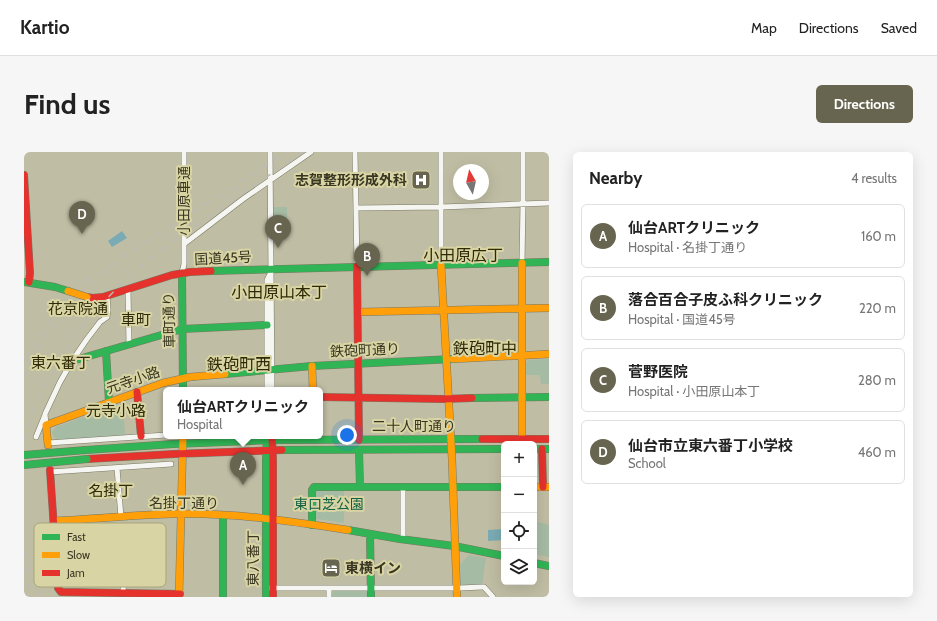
<!DOCTYPE html>
<meta charset="utf-8">
<style>
:root{--surface:#fff;--page:#f6f6f6;--text:#222;--muted:#767676;--line:#e0e0e0;--accent:#67654f}
body{margin:0;font-family:Cabin,"Noto Sans JP",sans-serif;background:var(--page);color:var(--text)}
.controls{position:absolute;right:12px;bottom:12px;display:grid;overflow:hidden;border-radius:6px;box-shadow:0 4px 16px #0002}
.controls button{width:36px;height:36px;display:grid;place-items:center;padding:0;border:0;border-bottom:1px solid var(--line);background:var(--surface);color:var(--text);font:20px sans-serif}
.compass{position:absolute;left:429px;top:12px;width:36px;height:36px;border-radius:50%;background:var(--surface);box-shadow:0 4px 16px #0002;rotate:352deg}
.you{position:absolute;left:323px;top:283px;width:14px;height:14px;margin:-10px;border:3px solid #fff;border-radius:50%;background:#1a73e8;box-shadow:0 0 0 6px #1a73e833}
.badge{display:grid;place-items:center;width:26px;height:26px;border-radius:50%;background:var(--accent);color:#fff;font-size:13px;font-weight:700}
.pin{position:absolute;translate:-50% -33px;filter:drop-shadow(0 1px 2px #0008)}
.pin::after{content:'';position:absolute;top:21px;width:14px;height:12px;background:inherit;clip-path:polygon(0 0,100% 0,50% 100%)}
.popup{position:absolute;left:139px;top:235px;width:160px;height:52px;box-sizing:border-box;display:grid;place-content:center;border-radius:6px;background:var(--surface);filter:drop-shadow(0 1px 3px #0005);font-size:13px;white-space:nowrap;color:var(--muted)}
.popup b{font-size:15px;color:var(--text)}
.popup::after{content:'';position:absolute;left:50%;top:100%;margin-left:-8px;border:8px solid transparent;border-top-color:var(--surface)}
.list{margin:0;padding:0;list-style:none}
h2{display:flex;justify-content:space-between;align-items:center;height:52px;margin:0;padding:0 16px;font-size:17px}
h2 small{font-size:13px;font-weight:400;color:var(--muted)}
.list li{display:grid;grid-template-columns:26px 1fr auto;gap:12px;align-items:center;box-sizing:border-box;height:64px;margin:0 8px 8px;padding:0 8px;border:1px solid var(--line);border-radius:6px}
.list b{display:block;font-size:15px;white-space:nowrap}
.list p{margin:0;font-size:13px;white-space:nowrap;color:var(--muted)}
.list em{font-size:13px;font-style:normal;color:var(--muted)}
.icon{flex:none;width:22px;height:22px;fill:none;stroke:currentColor;stroke-width:2;stroke-linecap:round;stroke-linejoin:round}
.map{position:relative;flex:none;width:525px;height:445px;overflow:hidden;border-radius:6px}
header{display:flex;align-items:center;gap:24px;box-sizing:border-box;height:56px;padding:0 20px;background:var(--surface);border-bottom:1px solid var(--line)}
header strong{font-size:19px}
nav{display:flex;gap:22px;margin-inline-start:auto;font-size:14px}
.intro{display:flex;align-items:center;justify-content:space-between;box-sizing:border-box;height:96px;padding:0 24px}
h1{margin:0;font-size:28px}
.button{padding:10px 18px;border-radius:6px;background:var(--accent);color:#fff;font-size:14px;font-weight:700}
main{display:flex;gap:24px;padding:0 24px}
aside{flex:1;background:var(--surface);border-radius:6px;box-shadow:0 4px 16px #0002}
.map>svg:first-child{display:block}
.green{fill:#a6bba4}
.water{fill:#7aabb4}
.lines{fill:none;stroke-linecap:round;stroke-linejoin:round}
.street-casing{stroke:#7a7864;stroke-width:6}
.fast-casing{stroke:#7a7864;stroke-width:8}
.slow-casing{stroke:#7a7864;stroke-width:8}
.jam-casing{stroke:#7a7864;stroke-width:8}
.street{stroke:#f5f5f1;stroke-width:5}
.fast{stroke:#30b455;stroke-width:7}
.slow{stroke:#ff9f0a;stroke-width:7}
.jam{stroke:#e5322d;stroke-width:7}
.rail{stroke:#bcbbb4;stroke-width:1.5;stroke-dasharray:7 7;stroke-linecap:butt}
.fast-bridge-casing{stroke:#7a7864;stroke-width:8;stroke-linecap:butt}
.slow-bridge-casing{stroke:#7a7864;stroke-width:8;stroke-linecap:butt}
.fast-bridge{stroke:#30b455;stroke-width:7}
.slow-bridge{stroke:#ff9f0a;stroke-width:7}
.labels{text-anchor:middle;dominant-baseline:central;stroke-width:4;stroke-linejoin:round;paint-order:stroke}
.poi-label{font-size:14px;font-weight:bold;fill:#383622;stroke:#d9d4a3;text-anchor:end}
.street-label{font-size:14px;fill:#383622;stroke:#d9d4a3}
.park-label{font-size:14px;fill:#106144;stroke:#d9d4a3}
.neighbourhood-label{font-size:15px;fill:#2e2a07;stroke:#d9d4a3}
.quarter-label{font-size:16px;fill:#2e2a07;stroke:#d9d4a3}
.key{fill:#d9d4a3;stroke:#a9a57c;stroke-width:1}
.key-label{font-size:11px;fill:#383622}
</style>
<header>
<strong>Kartio</strong>
<nav><a>Map</a><a>Directions</a><a>Saved</a></nav>
</header>
<div class="intro"><h1>Find us</h1><a class="button">Directions</a></div>
<main>
<div class="map">
<svg width="525" height="445" viewBox="0 0 525 445">
<rect width="100%" height="100%" fill="#bfbda3"/>
<path class="green" d="M248,55h15v11l-15,1z
M525,207v25h-8l-1,-9h-15l1,-13 2,-2z
M99,251l2,32 -68,5 -4,-4 -1,-4 4,-5z
M293,338h27v33l-27,-4 -2,-2v-25z
M510,369l15,4v32l-15,-3z
M92,370l-2,26h-27l-2,-24z
M445,403l17,3 -4,27 -19,1 -2,-2 -1,-20z
M311,438l30,1 2,2v4h-35v-4z"/>
<path class="water" d="M98,79l5,7 -15,9 -4,-6z
M480,377v11l-16,1v-11z"/>
<g class="lines">
<defs>
<path id="street" d="M246,0l2,238
M331,0l2,114
M417,0v113
M332,56l85,-1 108,-4
M160,92l59,-45 68,-47
M498,111l1,-60v-51
M158,121l2,-9v-112
M104,138l1,54
M243,238v-110l4,-8
M22,273l-1,-11 15,-32 12,-21 15,-22 13,-17 7,-5 1,-7 -1,-14
M12,285l9,-22
M24,291l118,-8
M93,316l4,49
M26,320l121,-8
M379,335v52
M101,402h9
M33,415l20,-6 47,1
M246,436h190l22,-1h2l9,10
M99,441l2,-44
M305,445v-9"/>
<path id="fast" d="M187,119l338,-9
M158,121l1,117
M0,130l31,5 13,4
M82,199l3,51
M48,209l110,-32 85,-4
M201,222l87,-8 141,-7
M448,246l77,-1
M510,297h15
M62,298l87,-6 99,-4 210,-1
M258,298l222,-1
M335,298l1,37
M199,364v81
M288,373v-35l2,-3h190
M324,378l52,9 54,7 50,10
M346,382l1,63
M510,411l15,3
M242,445v-136l1,-25"/>
<path id="slow" d="M498,111v176
M417,113l11,194 5,138
M334,160l191,-4
M429,207l96,-5
M288,214l1,24
M24,293l-2,-20 117,-42 27,-6 35,-3
M510,335h15
M29,369c40,-2 79,-6 119,-7 59,-2 118,7 176,16
M155,445l4,-161"/>
<path id="jam" d="M0,23l6,98 -1,9
M333,114l2,174
M63,145l5,1 11,-1 69,-22 18,-3 21,-1
M113,240l4,44
M296,245l124,2 28,-1
M248,284l1,25v136
M458,287h67
M518,297l1,38
M63,307l87,-5 108,-4
M26,318l8,118 3,4 119,2"/>
</defs>
<use href="#street" class="street-casing"/>
<use href="#fast" class="fast-casing"/>
<use href="#slow" class="slow-casing"/>
<use href="#jam" class="jam-casing"/>
<use href="#street" class="street"/>
<use href="#fast" class="fast"/>
<use href="#slow" class="slow"/>
<use href="#jam" class="jam"/>
<path class="rail" d="M199,48l23,-16
M2,208c17,-32 38,-61 66,-85
M0,224c16,-36 48,-78 78,-103 24,-20 52,-36 78,-53 35,-23 71,-45 107,-68
M0,288c19,-62 55,-118 103,-161 25,-24 54,-42 82,-62 31,-22 63,-44 95,-65
M0,400l16,45
M0,416l7,29"/>
<defs>
<path id="fast-bridge" d="M0,303l62,-5
M0,313l63,-6"/>
<path id="slow-bridge" d="M44,139l19,6"/>
</defs>
<use href="#fast-bridge" class="fast-bridge-casing"/>
<use href="#slow-bridge" class="slow-bridge-casing"/>
<use href="#fast-bridge" class="fast-bridge"/>
<use href="#slow-bridge" class="slow-bridge"/>
</g>
<defs>
<symbol id="hospital-square" viewBox="-11 -11 22 22"><rect x="-9" y="-9" width="18" height="18" rx="4" fill="#67654f" stroke="#d9d4a3"/><path d="M-5-5h3v3.5h4V-5h3V5h-3V1.5h-4V5h-3Z" fill="#fff"/></symbol>
<symbol id="hotel-square" viewBox="-11 -11 22 22"><rect x="-9" y="-9" width="18" height="18" rx="4" fill="#67654f" stroke="#d9d4a3"/><path d="M-6-4.5h1.5V1H6V5H4.5V3h-9V5H-6ZM-4 0a1.8 1.8 0 1 1 3.6 0ZM.5 0V-2.5h3Q6-2.5 6 0Z" fill="#fff"/></symbol>
</defs>
<g fill-rule="evenodd">
<use href="#hospital-square" x="386" y="17" width="22" height="22"/>
<use href="#hotel-square" x="296" y="405" width="22" height="22"/>
</g>
<g class="labels">
<g class="poi-label">
<text x="383" y="28">志賀整形形成外科</text>
<text x="321" y="416" text-anchor="start">東横イン</text>
</g>
<g class="street-label">
<text transform="translate(160 49) rotate(-90)">小田原車通</text>
<text transform="translate(199 106) rotate(-3)">国道45号</text>
<text transform="translate(145 168) rotate(-91)">車町通り</text>
<text transform="translate(341 198) rotate(-3)">鉄砲町通り</text>
<text transform="translate(109 228) rotate(-19)">元寺小路</text>
<text x="390" y="274">二十人町通り</text>
<text x="160" y="351">名掛丁通り</text>
<text transform="translate(229 406) rotate(-90)">東八番丁</text>
</g>
<g class="park-label">
<text x="305" y="352">東口芝公園</text>
</g>
<g class="neighbourhood-label">
<text x="54" y="157">花京院通</text>
<text x="112" y="168">車町</text>
<text x="37" y="211">東六番丁</text>
<text x="92" y="259">元寺小路</text>
<text x="87" y="339">名掛丁</text>
</g>
<g class="quarter-label">
<text x="439" y="103">小田原広丁</text>
<text x="255" y="140">小田原山本丁</text>
<text x="461" y="196">鉄砲町中</text>
<text x="215" y="212">鉄砲町西</text>
</g>
</g>
<rect x="10" y="371" width="132" height="64" rx="6" class="key"/>
<rect x="18" y="382" width="18" height="6" fill="#30b455"/>
<rect x="18" y="400" width="18" height="6" fill="#ff9f0a"/>
<rect x="18" y="418" width="18" height="6" fill="#e5322d"/>
<g class="key-label">
<text x="43" y="389">Fast</text>
<text x="43" y="407">Slow</text>
<text x="43" y="425">Jam</text>
</g>
</svg>
<div class="controls">
<button>+</button>
<button>−</button>
<button><svg class="icon" aria-label="locate" viewBox="0 0 24 24"><circle cx="12" cy="12" r="6"/><path d="M12 2v4M12 18v4M2 12h4M18 12h4"/></svg></button>
<button><svg class="icon" aria-label="layers" viewBox="0 0 24 24"><path d="M12 4l9 5-9 5-9-5zM3 14l9 5 9-5"/></svg></button>
</div>
<svg class="compass" viewBox="-18 -18 36 36"><path d="M0-13l5 13h-10z" fill="#e53935"/><path d="M0 13l5-13h-10z" fill="#767676"/></svg>
<div class="you"></div>
<div class="pin badge" style="left:219px;top:333px">A</div>
<div class="popup"><b>仙台ARTクリニック</b>Hospital</div>
<div class="pin badge" style="left:343px;top:124px">B</div>
<div class="pin badge" style="left:254px;top:96px">C</div>
<div class="pin badge" style="left:58px;top:82px">D</div>
</div>
<aside>
<h2>Nearby<small>4 results</small></h2>
<ul class="list">
<li><span class="badge">A</span><div><b>仙台ARTクリニック</b><p>Hospital · 名掛丁通り</p></div><em>160 m</em></li>
<li><span class="badge">B</span><div><b>落合百合子皮ふ科クリニック</b><p>Hospital · 国道45号</p></div><em>220 m</em></li>
<li><span class="badge">C</span><div><b>菅野医院</b><p>Hospital · 小田原山本丁</p></div><em>280 m</em></li>
<li><span class="badge">D</span><div><b>仙台市立東六番丁小学校</b><p>School</p></div><em>460 m</em></li>
</ul>
</aside>
</main>
